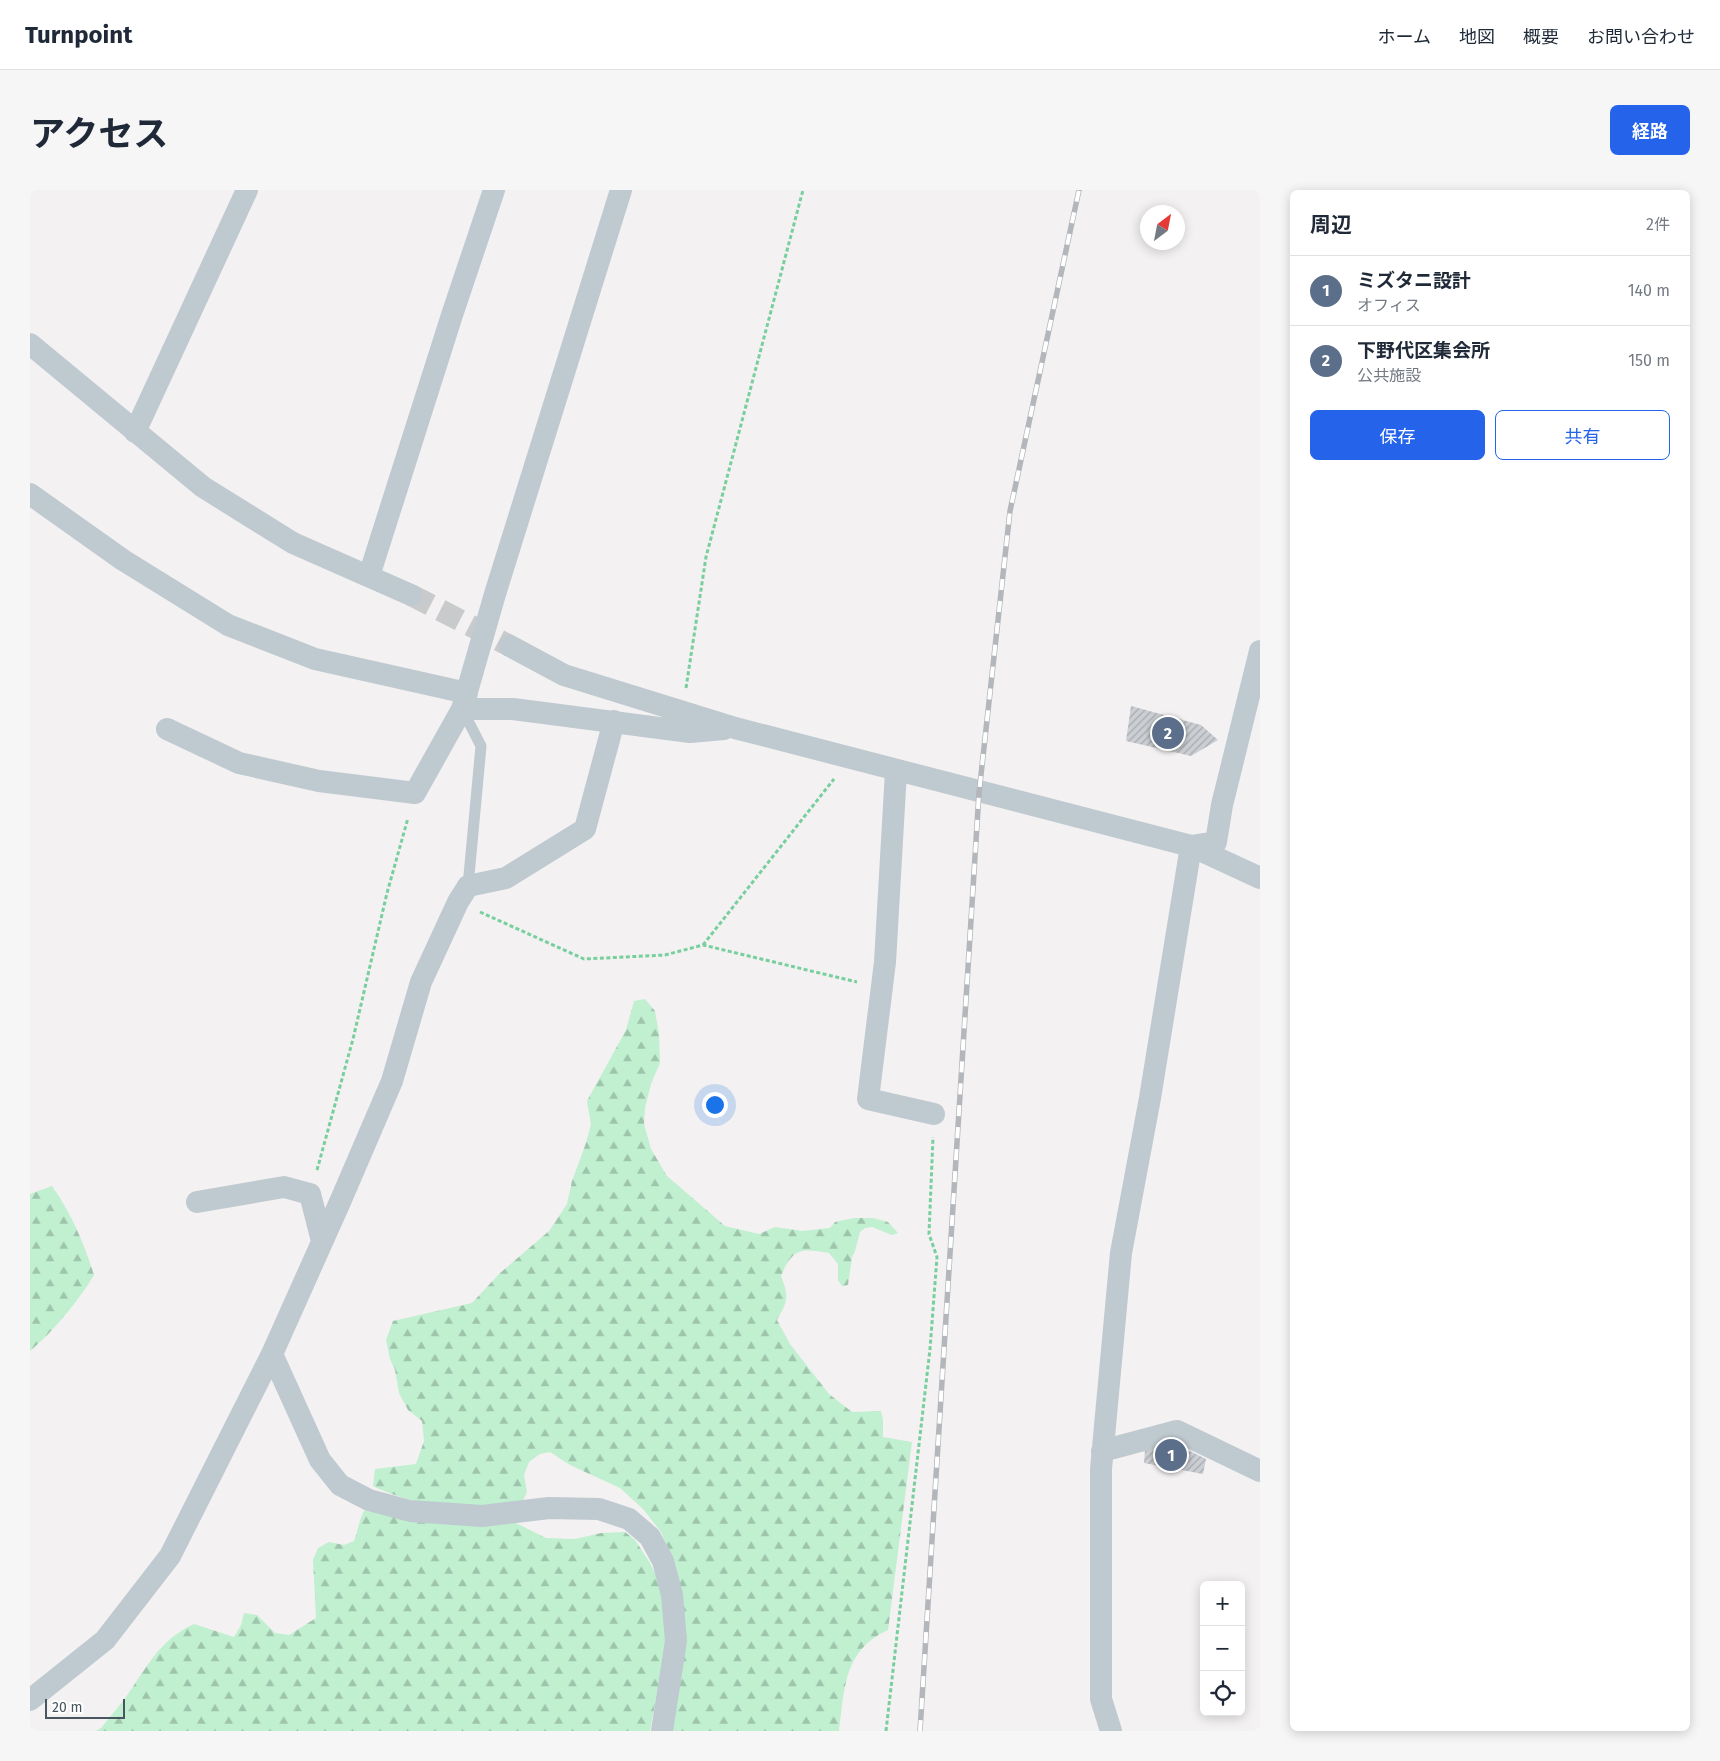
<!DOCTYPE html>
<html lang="ja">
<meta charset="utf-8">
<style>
:root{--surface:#fff;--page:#f6f6f7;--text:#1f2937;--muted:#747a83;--line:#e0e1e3;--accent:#2563eb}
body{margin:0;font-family:"Fira Sans","Noto Sans JP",sans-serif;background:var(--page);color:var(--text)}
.controls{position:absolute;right:15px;bottom:15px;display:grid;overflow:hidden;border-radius:8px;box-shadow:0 2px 12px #0003}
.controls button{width:45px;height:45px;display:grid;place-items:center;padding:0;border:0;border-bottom:1px solid var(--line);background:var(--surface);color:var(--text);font:25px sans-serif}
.compass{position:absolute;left:1110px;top:15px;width:45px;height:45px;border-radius:50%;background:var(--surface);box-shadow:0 2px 12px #0003;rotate:32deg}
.scale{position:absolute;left:15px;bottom:12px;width:80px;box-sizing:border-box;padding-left:5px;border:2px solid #48565f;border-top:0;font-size:14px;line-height:18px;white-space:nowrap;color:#48565f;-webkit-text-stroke:4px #fff;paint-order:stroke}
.you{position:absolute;left:684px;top:914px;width:18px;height:18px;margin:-12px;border:4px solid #fff;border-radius:50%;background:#1a73e8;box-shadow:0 0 0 8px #1a73e833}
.badge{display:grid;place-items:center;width:32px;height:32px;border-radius:50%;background:var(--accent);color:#fff;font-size:16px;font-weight:700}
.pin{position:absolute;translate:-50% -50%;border:2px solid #fff;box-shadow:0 1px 5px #0006}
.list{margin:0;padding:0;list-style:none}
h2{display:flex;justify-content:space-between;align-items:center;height:65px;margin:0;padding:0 20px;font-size:21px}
h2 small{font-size:16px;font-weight:400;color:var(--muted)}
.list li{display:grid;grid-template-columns:32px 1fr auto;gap:15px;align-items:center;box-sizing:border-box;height:70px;padding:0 20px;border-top:1px solid var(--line)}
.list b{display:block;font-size:19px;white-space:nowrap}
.list p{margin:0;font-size:16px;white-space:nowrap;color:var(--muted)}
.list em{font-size:16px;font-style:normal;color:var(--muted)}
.actions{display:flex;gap:10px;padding:15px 20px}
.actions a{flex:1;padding:11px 0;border:1px solid var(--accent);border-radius:8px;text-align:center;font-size:18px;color:var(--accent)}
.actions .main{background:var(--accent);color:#fff}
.icon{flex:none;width:28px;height:28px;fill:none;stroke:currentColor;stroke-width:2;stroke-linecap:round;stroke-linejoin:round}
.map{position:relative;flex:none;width:1230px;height:1541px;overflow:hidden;border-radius:8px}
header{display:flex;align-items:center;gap:30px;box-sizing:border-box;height:70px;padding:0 25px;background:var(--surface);border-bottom:1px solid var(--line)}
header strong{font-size:24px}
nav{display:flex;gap:28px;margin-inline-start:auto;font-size:18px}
.intro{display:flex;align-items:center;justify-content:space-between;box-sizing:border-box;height:120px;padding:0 30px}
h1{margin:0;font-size:35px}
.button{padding:12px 22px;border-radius:8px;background:var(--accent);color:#fff;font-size:18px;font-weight:700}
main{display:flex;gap:30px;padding:0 30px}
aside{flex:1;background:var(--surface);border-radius:8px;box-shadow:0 2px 12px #0003}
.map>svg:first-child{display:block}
.forest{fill:url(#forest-firs)}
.building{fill:url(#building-hatch)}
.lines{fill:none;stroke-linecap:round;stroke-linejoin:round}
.minor-tunnel{stroke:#c8cacc;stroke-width:22;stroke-dasharray:22 11;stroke-linecap:butt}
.path{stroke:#78cf9e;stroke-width:3;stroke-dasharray:4 2.5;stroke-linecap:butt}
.service{stroke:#bfc9d0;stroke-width:11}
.minor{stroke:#bfc9d0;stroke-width:22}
.rail-casing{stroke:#b3b7bb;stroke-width:5.5}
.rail{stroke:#fff;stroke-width:4;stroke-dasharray:11;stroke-linecap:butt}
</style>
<header>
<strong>Turnpoint</strong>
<nav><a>ホーム</a><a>地図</a><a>概要</a><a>お問い合わせ</a></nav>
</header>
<div class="intro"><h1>アクセス</h1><a class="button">経路</a></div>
<main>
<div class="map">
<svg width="1230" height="1541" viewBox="0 0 1230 1541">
<defs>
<pattern id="forest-firs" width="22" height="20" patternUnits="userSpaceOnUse" patternTransform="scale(1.25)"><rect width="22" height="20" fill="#c0f0d0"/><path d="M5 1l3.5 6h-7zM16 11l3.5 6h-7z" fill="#9ec5ac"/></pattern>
<pattern id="building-hatch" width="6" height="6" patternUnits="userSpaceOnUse" patternTransform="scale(1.25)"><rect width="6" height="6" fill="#cbced3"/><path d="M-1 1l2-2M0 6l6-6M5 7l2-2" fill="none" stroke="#a7aaae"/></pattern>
</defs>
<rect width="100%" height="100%" fill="#f3f1f1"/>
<path class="forest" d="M615,809l10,12 4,23 1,29 -9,21 -6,24 -1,16 7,25 16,27 58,50 34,8 16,-7 27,4 28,-3 5,-6 19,-4h19l15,4 10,11 -6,2 -20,-8 -7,1 -5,4 -5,19 -3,6 -4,28 -6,1 -4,-6v-16l-9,-11c-29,-5 -36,-5 -48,23 8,21 7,25 -4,44l13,24 39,50 23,18 29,-1 2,9v17l29,5 -24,188c-45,21 -43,58 -49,101h-167l-1,-176 -10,-23 -18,-23 -23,-21 -50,-23 -20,-13 -10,2 -11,8 -5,13 3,17 -6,13c-51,3 -102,4 -148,-19l2,-17 41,-5 8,-23 -2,-20 -14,-11 -9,-17 -4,-23 -5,-11 -4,-19 7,-19 79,-18 27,-29 50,-43 18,-27 5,-23 14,-38 5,-19 -4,-23 39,-71 8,-29z
M22,996c19,27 32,57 42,89 -15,25 -41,57 -64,76v-157z
M341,1319l143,13 32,16 29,1 26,-6 24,-1 10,8 15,23 14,29 2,51 -16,88h-554l5,-3c7,-9 15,-18 22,-27 23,-31 34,-60 71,-77l40,13 7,-12 3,-12 13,2 18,18 14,2 27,-17 -3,-58 5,-12 11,-6 15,3 10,-4c4,-10 5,-21 10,-30z"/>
<path class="building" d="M1101,516l70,19 17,15 -27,16 -65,-15z
M1143,1253l33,16 -3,15 -59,-11 1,-12z"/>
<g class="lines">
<path class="minor-tunnel" d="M381,405l99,51"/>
<path class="path" d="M656,498l20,-131 97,-367
M450,722l104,47 81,-4 38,-10 154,37
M673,755l131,-166
M287,980l36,-131 34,-146 21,-75
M856,1541l44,-382 7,-92 -8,-23 4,-97"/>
<path class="service" d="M432,519l19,37 -13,140"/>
<path class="minor" d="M0,154l173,143 90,56 118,52
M105,242l112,-242
M0,304l93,66 105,65 87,34 152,34
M339,386l83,-261 42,-125
M480,456l54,29 171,53 456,118 69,32
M432,519h51l177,23 34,-3
M137,539l72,34 80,18 96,12 47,-84 33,-115 126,-404
M866,581l-11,191 -17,137 66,15
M1161,656l25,-4 6,-37 38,-154
M167,1012l87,-15 26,7 12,47
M242,1164l48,106 20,25 29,15 41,11 72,5 67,-8 50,1 30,10 21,18 13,24 9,34 4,46 -14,90
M1072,1261l75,-20 83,40
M0,1510l75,-60 65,-84 102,-202 68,-152 52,-121 29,-99 37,-80 10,-16 38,-8 79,-49 29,-108
M1081,1541l-10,-32v-230l20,-216 29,-155 41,-252"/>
<defs>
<path id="rail" d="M890,1541l59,-938 31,-282 69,-321"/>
</defs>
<use href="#rail" class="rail-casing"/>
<use href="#rail" class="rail"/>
</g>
</svg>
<div class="controls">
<button>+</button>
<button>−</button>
<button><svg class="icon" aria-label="locate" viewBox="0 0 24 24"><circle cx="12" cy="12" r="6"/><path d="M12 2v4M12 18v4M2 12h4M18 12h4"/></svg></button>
</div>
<svg class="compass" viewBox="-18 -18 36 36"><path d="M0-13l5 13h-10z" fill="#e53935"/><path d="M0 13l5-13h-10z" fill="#747a83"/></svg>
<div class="scale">20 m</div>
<div class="you"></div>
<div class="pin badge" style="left:1141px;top:1265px;background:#5c6f8a">1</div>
<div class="pin badge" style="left:1138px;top:543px;background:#5c6f8a">2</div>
</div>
<aside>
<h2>周辺<small>2件</small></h2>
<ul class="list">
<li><span class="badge" style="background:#5c6f8a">1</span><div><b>ミズタニ設計</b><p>オフィス</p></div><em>140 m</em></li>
<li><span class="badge" style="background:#5c6f8a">2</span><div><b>下野代区集会所</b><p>公共施設</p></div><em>150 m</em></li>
</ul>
<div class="actions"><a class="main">保存</a><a>共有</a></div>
</aside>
</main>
